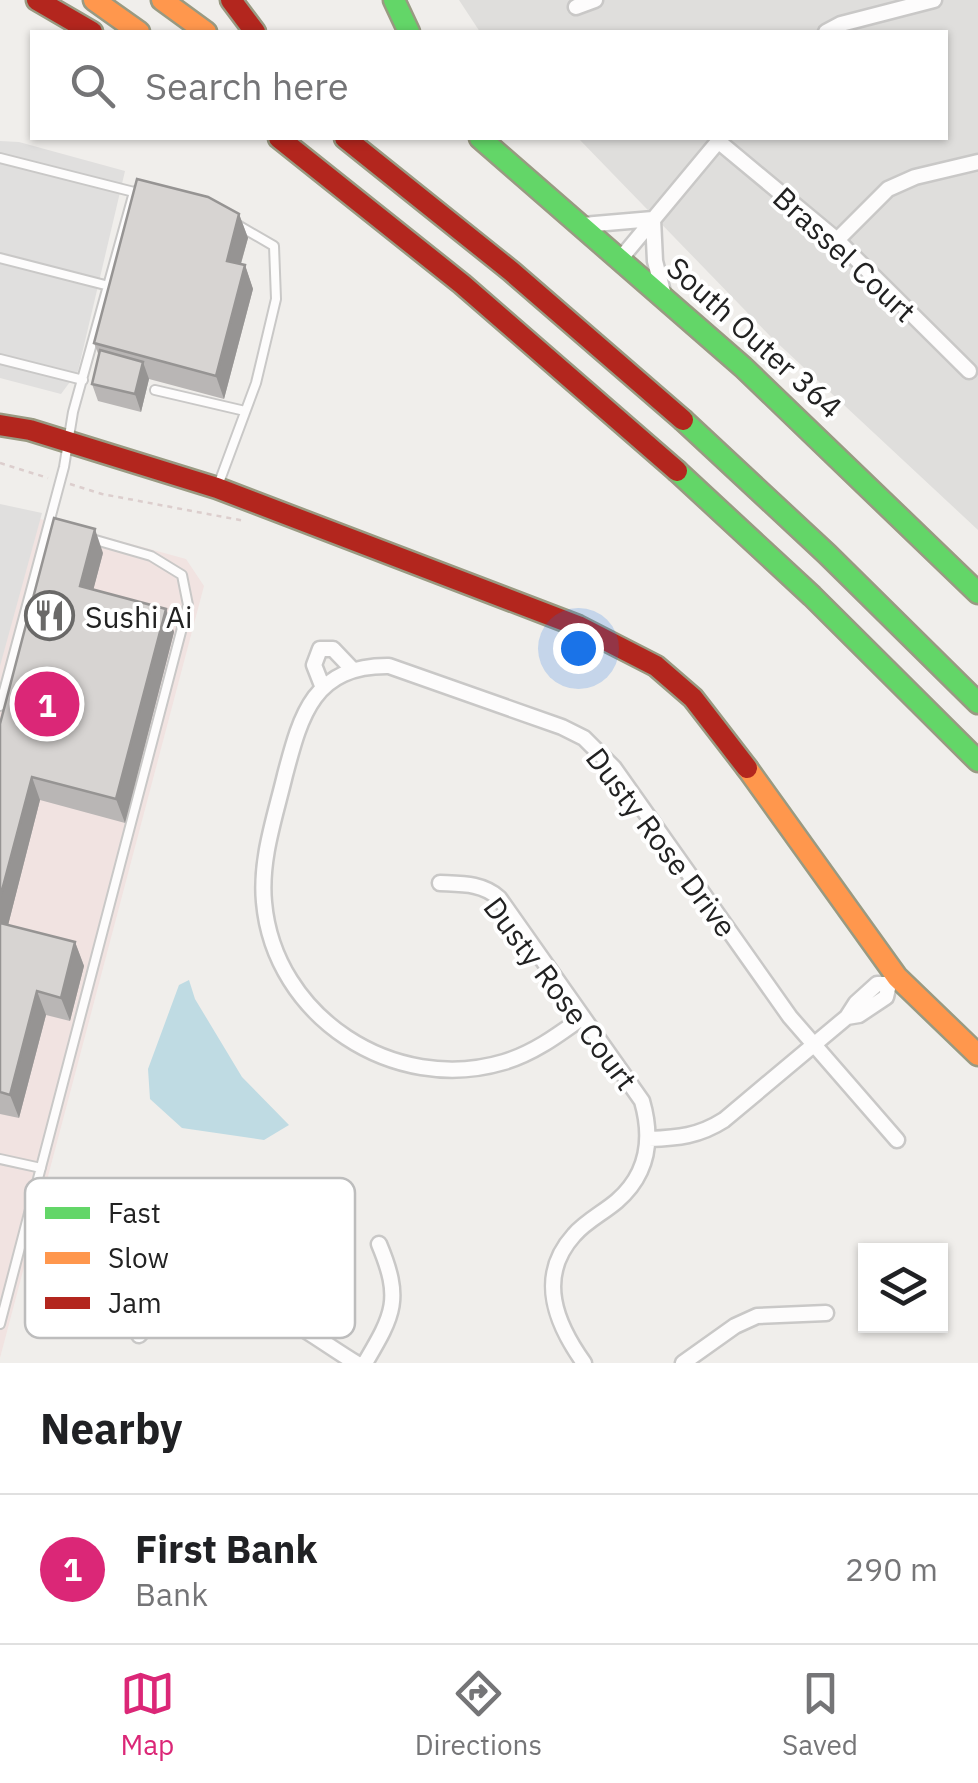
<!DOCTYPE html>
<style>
:root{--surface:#fff;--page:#f2f2f2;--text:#202124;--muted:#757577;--line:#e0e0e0;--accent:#db2777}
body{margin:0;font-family:"IBM Plex Sans",sans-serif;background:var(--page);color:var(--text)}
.controls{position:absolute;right:30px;bottom:30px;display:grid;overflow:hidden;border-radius:0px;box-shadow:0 2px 8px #0004}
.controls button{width:90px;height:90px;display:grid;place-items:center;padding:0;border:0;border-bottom:2px solid var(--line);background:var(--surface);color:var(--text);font:50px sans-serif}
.you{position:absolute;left:578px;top:648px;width:35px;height:35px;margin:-25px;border:8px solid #fff;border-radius:50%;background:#1a73e8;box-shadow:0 0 0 15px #1a73e833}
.badge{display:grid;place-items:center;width:65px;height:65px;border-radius:50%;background:var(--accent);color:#fff;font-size:32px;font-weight:700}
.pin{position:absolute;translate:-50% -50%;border:5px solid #fff;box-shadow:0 2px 10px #0006}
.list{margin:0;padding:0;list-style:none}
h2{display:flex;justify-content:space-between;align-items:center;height:130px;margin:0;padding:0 40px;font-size:42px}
h2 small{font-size:32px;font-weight:400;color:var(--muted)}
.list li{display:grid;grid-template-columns:65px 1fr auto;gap:30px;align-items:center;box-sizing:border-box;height:150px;padding:0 40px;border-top:2px solid var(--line)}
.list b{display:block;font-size:38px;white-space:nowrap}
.list p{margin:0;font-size:32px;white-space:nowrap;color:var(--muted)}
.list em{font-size:32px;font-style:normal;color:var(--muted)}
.icon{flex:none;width:55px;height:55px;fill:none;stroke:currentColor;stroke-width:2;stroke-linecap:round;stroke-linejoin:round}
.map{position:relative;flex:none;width:978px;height:1363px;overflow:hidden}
.search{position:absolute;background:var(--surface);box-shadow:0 2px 8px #0004;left:30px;right:30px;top:30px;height:110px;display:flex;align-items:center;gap:25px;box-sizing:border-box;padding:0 35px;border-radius:0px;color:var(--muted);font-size:38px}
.sheet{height:280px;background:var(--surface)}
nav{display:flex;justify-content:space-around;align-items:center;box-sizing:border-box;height:140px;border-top:2px solid var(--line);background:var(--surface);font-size:28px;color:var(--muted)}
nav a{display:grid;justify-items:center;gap:5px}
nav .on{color:var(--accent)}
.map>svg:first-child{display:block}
.residential{fill:#dfdedc}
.commercial{fill:#f1e3e1}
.parking{fill:#e0dfde}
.water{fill:#bfdbe3}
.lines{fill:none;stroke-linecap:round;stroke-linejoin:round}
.lane-casing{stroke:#c9c8c7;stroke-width:12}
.street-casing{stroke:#c9c8c7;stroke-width:19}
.fast-casing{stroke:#999a82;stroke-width:25}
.slow-casing{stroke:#999a82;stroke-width:25}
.jam-casing{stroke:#999a82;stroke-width:25}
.path{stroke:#dccecd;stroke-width:2.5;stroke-dasharray:5 5;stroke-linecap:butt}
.lane{stroke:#fdfcfc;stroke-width:8}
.street{stroke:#fdfcfc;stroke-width:14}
.fast{stroke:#63d668;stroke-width:20}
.slow{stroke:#ff974d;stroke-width:20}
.jam{stroke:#b3261e;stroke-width:20}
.wall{fill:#b9b6b5}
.shaded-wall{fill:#969493}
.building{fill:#d7d4d2;stroke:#969493;stroke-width:2.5}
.labels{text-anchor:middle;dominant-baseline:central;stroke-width:8;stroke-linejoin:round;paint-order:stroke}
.street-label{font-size:30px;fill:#222;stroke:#fff}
.poi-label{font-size:30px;fill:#222;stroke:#fff;text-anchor:start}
.key{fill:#fff;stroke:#bdbdbd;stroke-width:2.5}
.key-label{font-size:28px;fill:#222}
</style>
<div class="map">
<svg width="978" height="1363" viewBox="0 0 978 1363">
<rect width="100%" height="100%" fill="#f0eeeb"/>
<path class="residential" d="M459,0h519v530l-207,-193 -193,-199h368v-106h-466z"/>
<path class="commercial" d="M0,508l186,51 18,27 -204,772z"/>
<path class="parking" d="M0,141l19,1 106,29 -47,200 -17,23 -61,-16z
M0,504l42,9 -42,153z"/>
<path class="water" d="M189,980l6,19 47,78 47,48 -25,15 -82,-12 -32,-29 -2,-30 31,-84z"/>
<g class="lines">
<defs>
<path id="lane" d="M0,158l134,34 7,-4
M0,258l109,28
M0,359l83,21
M155,390l90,21
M217,488l39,-105 20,-84 -2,-53 -38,-22
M0,706l64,-239 9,-55 61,-220
M0,1159l41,9
M0,1324l188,-719 -6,-30 -31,-19 -59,-17"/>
<path id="street" d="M576,7l19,-7
M826,32l15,-8 93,-24
M718,141l119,99 132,131
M583,225l70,-6 2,42 8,31
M837,240l51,-51 27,-12 63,-15
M622,257l99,-119
M323,688l-9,-23 6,-16h13l20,21
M440,883c22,1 42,0 59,15l143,203c11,38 6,73 -25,100 -14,12 -31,20 -43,34 -38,42 -18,89 10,128
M583,1017c-25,18 -49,36 -79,45 -110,33 -230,-45 -240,-160 -4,-43 11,-85 21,-127 16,-61 29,-110 104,-109l173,61 22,11 30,30 176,249 107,123
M847,1017l12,-2 27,-18 3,-13
M649,1139c29,-1 50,-3 75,-19l123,-103 9,-14 21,-19h12l8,-7
M172,1225l19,70
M139,1335c10,-12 20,-24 34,-32 58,-35 134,31 183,60
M365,1363c29,-49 37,-64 14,-119
M683,1363l52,-37 22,-10 69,-3"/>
<path id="fast" d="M394,0l15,32
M480,138l263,229 235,226
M683,420l144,134 151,149
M677,471l135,125 166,165"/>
<path id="slow" d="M94,0l45,32
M162,0l44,32
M747,768l150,209 81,78"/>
<path id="jam" d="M37,0l55,32
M231,0l24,32
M279,138l183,146 215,187
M345,138l166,133 172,149
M0,425l30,5 187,58 361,138 78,40 37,32 54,70"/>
</defs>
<use href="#lane" class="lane-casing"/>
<use href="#street" class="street-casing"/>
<use href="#fast" class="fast-casing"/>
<use href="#slow" class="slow-casing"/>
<use href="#jam" class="jam-casing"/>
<path class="path" d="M0,463l48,15
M70,484l32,10 143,27"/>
<use href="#lane" class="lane"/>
<use href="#street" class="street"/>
<use href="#fast" class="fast"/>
<use href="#slow" class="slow"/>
<use href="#jam" class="jam"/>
</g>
<path class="wall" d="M239,214l9,24 -7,26 4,1 8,24 -29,110 -75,-20 -8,33 -43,-11 -6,-17 7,-28 -5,-13z
M103,553l-10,37 73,19 8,23 -49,191 -85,-23 -32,125 67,17 9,24 -14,55 -24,-6 -27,103 -19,-4v-390z"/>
<path class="shaded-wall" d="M239,214l9,24 -13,46 -8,-23z
M245,265l8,24 -29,110 -8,-23z
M143,362l6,17 -8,33 -6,-18z
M95,529l8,24 -15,57 -8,-24z
M166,609l8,23 -49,191 -9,-24z
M32,777l8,23 -37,145 -3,-7v-40z
M75,942l9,24 -14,55 -9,-23z
M37,991l9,24 -27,103 -9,-23z"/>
<path class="building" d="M137,179l71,18 31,17 -12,47 18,4 -29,111 -122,-33z
M100,350l43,12 -8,32 -43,-10z
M54,518l41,11 -15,57 86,23 -50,190 -84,-22 -32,121v-174z
M0,923l75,19 -14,56 -24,-7 -27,104 -10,-3z"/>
<defs>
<symbol id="restaurant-ring" viewBox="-11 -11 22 22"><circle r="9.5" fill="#fff" stroke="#6a6968" stroke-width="1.5"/><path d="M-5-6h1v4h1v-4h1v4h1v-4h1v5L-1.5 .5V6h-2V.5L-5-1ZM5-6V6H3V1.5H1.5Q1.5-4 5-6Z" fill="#6a6968"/></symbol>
</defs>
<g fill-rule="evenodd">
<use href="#restaurant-ring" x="22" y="588" width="55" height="55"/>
</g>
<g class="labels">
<g class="street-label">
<text transform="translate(845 254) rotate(43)">Brassel Court</text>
<text transform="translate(755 337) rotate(42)">South Outer 364</text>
<text transform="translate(662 842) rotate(53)">Dusty Rose Drive</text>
<text transform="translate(561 993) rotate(53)">Dusty Rose Court</text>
</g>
<g class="poi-label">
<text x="85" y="616">Sushi Ai</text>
</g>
</g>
<rect x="25" y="1178" width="330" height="160" rx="15" class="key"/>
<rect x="45" y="1207" width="45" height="12" fill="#63d668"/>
<rect x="45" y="1252" width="45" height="12" fill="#ff974d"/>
<rect x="45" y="1297" width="45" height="12" fill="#b3261e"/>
<g class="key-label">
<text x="108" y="1223">Fast</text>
<text x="108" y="1268">Slow</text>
<text x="108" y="1313">Jam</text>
</g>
</svg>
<div class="controls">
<button><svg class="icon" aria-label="layers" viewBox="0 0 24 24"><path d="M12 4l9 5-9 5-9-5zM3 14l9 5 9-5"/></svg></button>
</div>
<div class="you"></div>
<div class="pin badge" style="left:47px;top:704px">1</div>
<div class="search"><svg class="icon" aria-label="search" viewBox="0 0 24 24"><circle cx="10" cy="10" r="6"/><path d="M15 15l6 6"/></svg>Search here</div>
</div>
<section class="sheet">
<h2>Nearby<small></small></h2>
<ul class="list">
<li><span class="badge">1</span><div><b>First Bank</b><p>Bank</p></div><em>290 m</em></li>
</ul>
</section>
<nav>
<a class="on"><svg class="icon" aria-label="map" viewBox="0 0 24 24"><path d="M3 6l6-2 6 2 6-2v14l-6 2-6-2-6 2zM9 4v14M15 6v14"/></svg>Map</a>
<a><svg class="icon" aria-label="directions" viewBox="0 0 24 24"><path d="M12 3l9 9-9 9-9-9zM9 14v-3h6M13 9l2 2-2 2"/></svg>Directions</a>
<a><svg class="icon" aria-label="saved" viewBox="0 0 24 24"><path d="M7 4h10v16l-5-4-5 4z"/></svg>Saved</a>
</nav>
